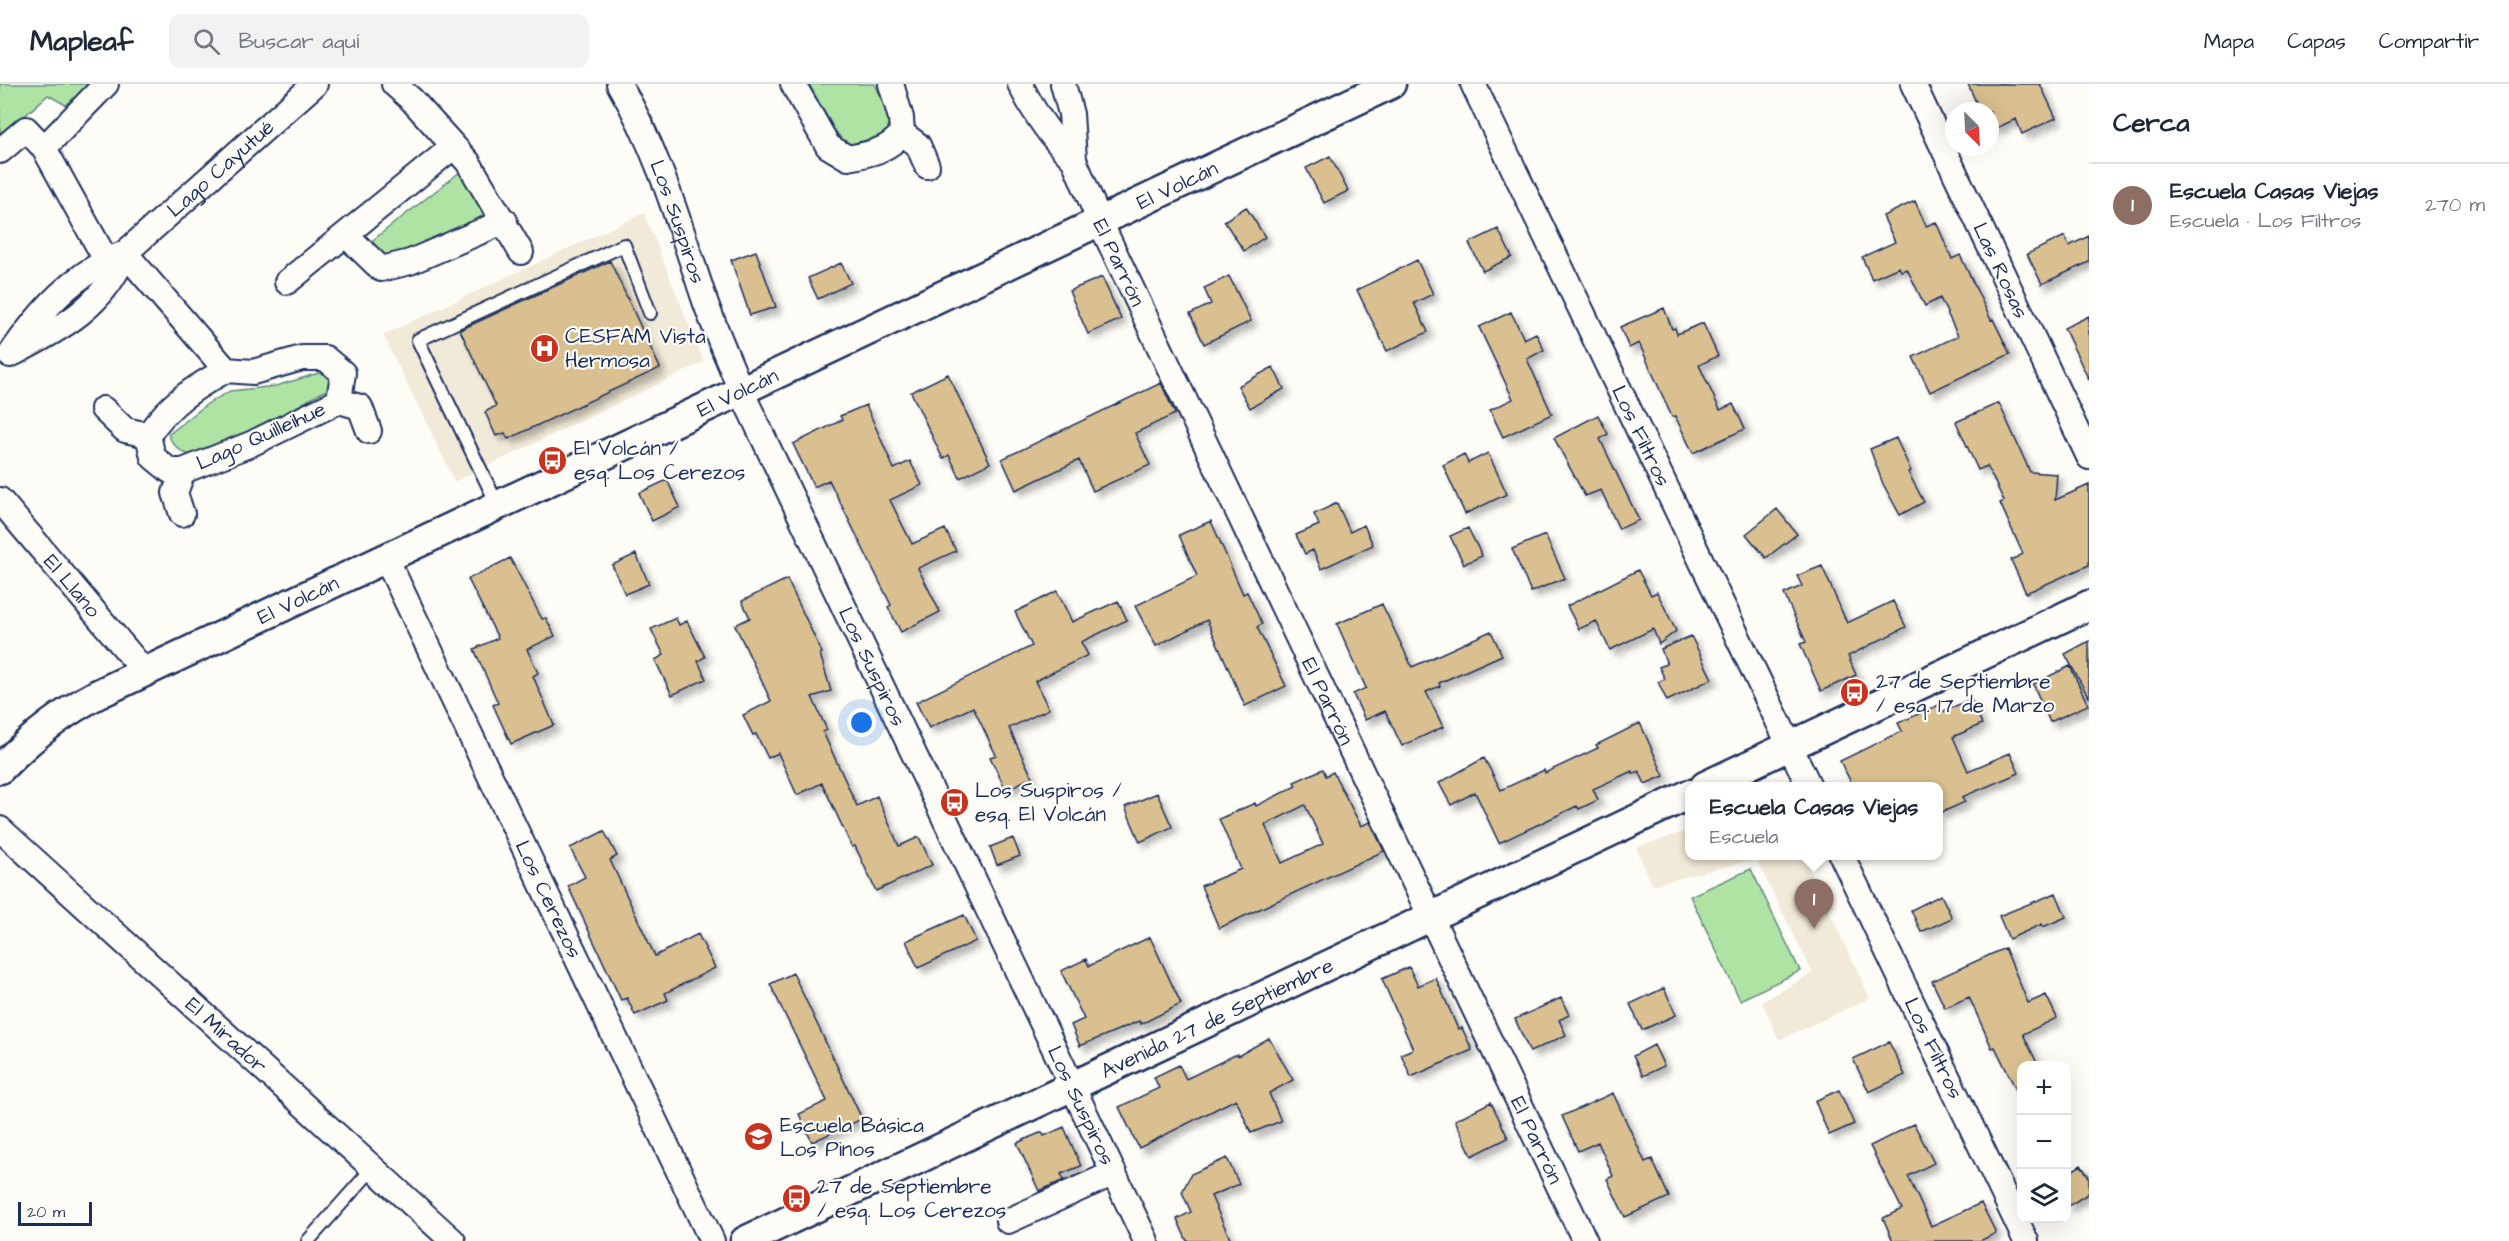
<!DOCTYPE html>
<html lang="es">
<meta charset="utf-8">
<style>
:root{--surface:#fff;--page:#f2f2f3;--text:#1f2937;--muted:#747a83;--line:#e0e1e3;--accent:#db2777}
body{margin:0;font-family:"Architects Daughter",sans-serif;background:var(--page);color:var(--text)}
.controls{position:absolute;right:18px;bottom:18px;display:grid;overflow:hidden;border-radius:12px;box-shadow:0 6px 24px #0002}
.controls button{width:54px;height:54px;display:grid;place-items:center;padding:0;border:0;border-bottom:2px solid var(--line);background:var(--surface);color:var(--text);font:30px sans-serif}
.compass{position:absolute;left:1945px;top:18px;width:54px;height:54px;border-radius:50%;background:var(--surface);box-shadow:0 6px 24px #0002;rotate:156deg}
.scale{position:absolute;left:18px;bottom:15px;width:74px;box-sizing:border-box;padding-left:6px;border:3px solid #1b2f5e;border-top:0;font-size:16px;line-height:21px;white-space:nowrap;color:#1b2f5e;-webkit-text-stroke:4px #fdfcf7;paint-order:stroke}
.you{position:absolute;left:862px;top:639px;width:21px;height:21px;margin:-15px;border:4px solid #fff;border-radius:50%;background:#1a73e8;box-shadow:0 0 0 9px #1a73e833}
.badge{display:grid;place-items:center;width:39px;height:39px;border-radius:50%;background:var(--accent);color:#fff;font-size:20px;font-weight:700}
.pin{position:absolute;translate:-50% -50px;filter:drop-shadow(0 2px 3px #0008)}
.pin::after{content:'';position:absolute;top:32px;width:21px;height:18px;background:inherit;clip-path:polygon(0 0,100% 0,50% 100%)}
.popup{position:absolute;left:1685px;top:698px;width:258px;height:78px;box-sizing:border-box;display:grid;place-content:center;border-radius:12px;background:var(--surface);filter:drop-shadow(0 2px 4px #0005);font-size:20px;white-space:nowrap;color:var(--muted)}
.popup b{font-size:22px;color:var(--text)}
.popup::after{content:'';position:absolute;left:50%;top:100%;margin-left:-12px;border:12px solid transparent;border-top-color:var(--surface)}
.list{margin:0;padding:0;list-style:none}
h2{display:flex;justify-content:space-between;align-items:center;height:78px;margin:0;padding:0 24px;font-size:26px}
h2 small{font-size:20px;font-weight:400;color:var(--muted)}
.list li{display:grid;grid-template-columns:39px 1fr auto;gap:18px;align-items:center;box-sizing:border-box;height:84px;padding:0 24px;border-top:2px solid var(--line)}
.list b{display:block;font-size:22px;white-space:nowrap}
.list p{margin:0;font-size:20px;white-space:nowrap;color:var(--muted)}
.list em{font-size:20px;font-style:normal;color:var(--muted)}
.icon{flex:none;width:33px;height:33px;fill:none;stroke:currentColor;stroke-width:2;stroke-linecap:round;stroke-linejoin:round}
.map{position:relative;flex:none;width:2089px;height:1157px;overflow:hidden}
header{display:flex;align-items:center;gap:36px;box-sizing:border-box;height:84px;padding:0 30px;background:var(--surface);border-bottom:2px solid var(--line)}
header strong{font-size:28px}
nav{display:flex;gap:33px;margin-inline-start:auto;font-size:21px}
.search{width:420px;height:54px;background:var(--page);display:flex;align-items:center;gap:15px;box-sizing:border-box;padding:0 21px;border-radius:12px;color:var(--muted);font-size:22px}
main{display:flex}
aside{flex:1;background:var(--surface)}
.map>svg:first-child{display:block}
.built{fill:#f2ead8}
.green{fill:#aee3a4;stroke:#648981;stroke-width:1.5}
.building{fill:#dac090;stroke:#1b2f5e;stroke-width:1.5;fill-rule:evenodd;filter:url(#shadow)}
.lines{fill:none;stroke-linecap:round;stroke-linejoin:round}
.service-casing{stroke:#1b2f5e;stroke-width:16}
.minor-casing{stroke:#1b2f5e;stroke-width:28}
.tertiary-casing{stroke:#1b2f5e;stroke-width:33}
.service{stroke:#fdfcf7;stroke-width:12}
.minor{stroke:#fdfcf7;stroke-width:24}
.tertiary{stroke:#fdfcf7;stroke-width:28}
.labels{text-anchor:middle;dominant-baseline:central;stroke-width:4.5;stroke-linejoin:round;paint-order:stroke}
.street-label{font-size:21px;fill:#1b2f5e;stroke:#fdfcf7}
.poi-label{font-size:21px;fill:#1b2f5e;stroke:#fdfcf7;text-anchor:start}
</style>
<header>
<strong>Mapleaf</strong>
<div class="search"><svg class="icon" aria-label="search" viewBox="0 0 24 24"><circle cx="10" cy="10" r="6"/><path d="M15 15l6 6"/></svg>Buscar aquí</div>
<nav><a>Mapa</a><a>Capas</a><a>Compartir</a></nav>
</header>
<main>
<div class="map">
<svg width="2089" height="1157" viewBox="0 0 2089 1157">
<defs>
<filter id="shadow"><feDropShadow dx="5.5" dy="5.5" stdDeviation="3" flood-color="#0004"/></filter>
</defs>
<rect width="100%" height="100%" fill="#fdfcf7"/>
<filter id="ink" filterUnits="userSpaceOnUse"><feTurbulence type="fractalNoise" baseFrequency=".0167" numOctaves="2"/><feDisplacementMap in="SourceGraphic" scale="12" xChannelSelector="R" yChannelSelector="G"/><feConvolveMatrix kernelMatrix="1 2 1 2 8 2 1 2 1" color-interpolation-filters="sRGB"/></filter>
<g filter="url(#ink)">
<path class="built" d="M644,129l60,149 -250,120 -6,-15 -65,-132z
M1689,746l1,26h113l67,142 -91,42 -17,-38 51,-29 -57,-114 -104,26 -16,-37z"/>
<path class="green" d="M0,0h94l-23,24 -23,-13 -48,43z
M809,0h66l16,38 -5,13 -19,9 -21,1 -12,-16z
M465,84l29,45 -83,41 -27,5 -15,-16z
M319,289l11,2 5,10 -127,72c-19,0 -31,-4 -40,-22l39,-31 23,-13 46,-5z
M1751,785l49,102 -60,29 -50,-104z"/>
<path class="building" d="M1968,0h72l16,34 -34,16 -6,-15 -26,12v-20h-10z
M1330,72l18,35 -24,12 -18,-35z
M1915,117l11,25 10,-4 16,37 8,-4 31,65 2,-1 17,35 -80,38 -17,-35 45,-21 -18,-38 -15,8 -18,-37 -6,2 -2,-4 -27,12 -10,-22 33,-15 -12,-26z
M1246,123l19,30 -21,14 -20,-30z
M1498,145l14,28 -29,14 -14,-28z
M2065,152l4,10 20,-10v26l-47,22 -15,-30z
M756,167l20,56 -26,8 -19,-55z
M1417,176l16,34 -19,9 14,29 -41,19 -30,-61z
M610,177l50,107 -152,71 -3,-6 -9,3 -11,-24 11,-6 -36,-76z
M841,179l10,20 -33,16 -10,-21z
M1229,192l22,45 -47,23 -14,-30 21,-10 -7,-16z
M1102,193l19,42 -33,15 -19,-43z
M1664,224l8,21 3,-1 2,6 26,-11 15,33 -19,9 21,45 13,-6 12,25 -52,24 -18,-37 -3,1 -33,-74 -10,5 -9,-21z
M1511,228l13,27 12,-6 8,17 -17,9 25,55 -49,23 -13,-27 23,-11 -34,-72z
M2089,232v64l-25,-52z
M1273,283l11,22 -34,19 -12,-22z
M948,290l42,89 -30,15 -11,-23 -6,4 -32,-67z
M1161,299l14,31 -40,19 15,32 -57,26 -14,-31 -63,30 -14,-31z
M1999,319l31,69 27,2 -2,26 34,-15v80l-63,28 -15,-33 12,-6 -23,-51 4,-2 -17,-35 -9,4 -22,-48z
M866,321l28,64 16,-8 12,24 -32,15 22,44 33,-15 11,22 -38,17 22,44 -39,20 -13,-25 3,-2 -62,-125 -15,7 -21,-43 49,-24 -2,-4z
M1598,331l10,19 -8,5 39,81 -20,9 -18,-39 -16,6 -31,-58z
M1896,354l15,33 -3,1 16,30 -24,13 -17,-31 -13,-35z
M1488,369l19,41 -42,20 -22,-49 21,-11 4,9z
M667,396l13,27 -28,14 -13,-28z
M1337,419l13,29 14,-7 9,20 -52,24 -8,-19 -8,4 -9,-19 23,-10 -5,-11z
M1777,425l20,25 -31,24 -20,-24z
M1211,437l32,73 4,-2 15,32 -5,3 29,59 -41,20 -38,-86 -51,26 -21,-40 62,-30 -18,-41z
M1468,444l14,28 -18,8 -14,-28z
M1545,451l20,43 -34,14 -19,-43z
M636,470l13,30 -24,10 -13,-29z
M510,474l32,61 4,-1 9,18 -28,13 11,24 -5,3 21,49 -43,19 -18,-39 5,-2 -24,-54 24,-11 -30,-59z
M1822,482l25,57 46,-22 13,26 -58,29 8,19 -35,16 -21,-47 6,-2 -22,-48 18,-8 -5,-10z
M1638,486l13,25 6,-3 19,39 -17,13 -6,-15 -43,21 -14,-29 -17,8 -12,-23z
M787,495l35,74 -2,1 11,37 -19,6 15,33 -4,2 34,74 20,-10 22,50 20,-9 13,28 -56,26 -21,-45 -3,1 -30,-64 -25,12 -19,-42 -10,5 -12,-24 -3,1 -10,-20 28,-14 -36,-76 15,-7 -8,-17z
M1057,507l15,31 46,-21 9,19 -46,22 7,13 -53,26 14,28 -40,19 23,49 -26,13 -16,-33 6,-2 -23,-48 -44,21 -13,-26 116,-56 -17,-34z
M1382,520l30,63 79,-36 11,24 -63,28 1,3 -14,6 17,35 -41,19 -17,-35 -20,9 -12,-26 13,-6 -29,-64z
M676,534l3,7 8,-4 18,36 -7,4 8,18 -34,16 -17,-35 9,-5 -13,-26z
M1691,552l21,43 -45,22 -9,-19 7,-3 -6,-12 8,-3 -6,-15z
M2089,557v57l-24,-44z
M2070,582l18,39 -38,17 -17,-38z
M1971,615l11,25 -29,13 15,34 42,-18 9,20 -57,24 3,5 -27,12v-28h-85l-13,-25 62,-30 -4,-8 41,-18 3,7z
M1640,639l24,53 -19,8 -6,-13 -6,3 -1,-3 -39,18 5,11 -19,9 -2,-3 -78,37 -24,-51 -24,13 -12,-22 45,-25 17,32 43,-20 1,3 53,-25 -2,-3z
M1323,685l3,7 7,-4 28,54 9,-4 14,29 -165,77 -18,-42 40,-17 -22,-50 36,-16 1,3 40,-20 -2,-4zM1305,721l18,39 -41,19 -17,-38z
M1157,709l15,34 -32,15 -15,-35z
M604,747l13,25 -7,4 45,96 43,-22 17,34 -50,25 3,7 -33,15 -8,-17 -6,2 -53,-114 17,-9 -15,-29z
M1013,754l7,18 -23,9 -7,-18z
M2056,809l10,24 -23,10 -1,-3 -33,15 -10,-23z
M1941,811l11,23 -31,14 -10,-22z
M964,831l12,26 -58,27 -12,-27z
M1150,853l31,67 -40,20 -2,-3 -59,25 -9,-21 13,-6 -23,-48 25,-12 3,7z
M2005,864l23,55 18,-8 11,23 -34,16 15,31h-16v37l-27,-55 -3,1 -23,-51 -24,11 -13,-27z
M1409,883l9,19 18,-8 22,51 4,-1 10,22 -61,27 -10,-23 12,-5 -31,-70z
M793,889l69,146 -50,23 -13,-28 28,-13 -57,-117z
M1664,904l12,27 -34,15 -12,-26z
M1561,914l8,17 -10,5 7,15 -36,17 -15,-33z
M1269,954l24,42 -24,13 12,28 -30,12 -15,-34 -97,49 -20,-41 40,-19 -5,-11 25,-12 7,14 51,-25 1,2z
M1889,958l16,33 -36,17 -16,-33z
M1654,961l10,21 -21,10 -10,-20z
M1839,1006l15,34 -25,11 -14,-34z
M1613,1009l32,69 7,-3 17,38 -44,20 -18,-38 6,-3 -15,-34 -20,9 -16,-35z
M1491,1018l17,36 -36,18 -17,-36z
M1914,1040l20,39 -26,13 23,50 50,-23 15,30 -16,8h-87l-10,-23 19,-9 -32,-63z
M1064,1043l17,39 -20,8 3,6 -25,11 -22,-48 25,-11 2,4z
M1227,1074l12,26 -28,12 20,45h-44l-10,-22 14,-7 -9,-20 9,-18z
M2081,1081l8,12v16l-22,14v-33z"/>
<g class="lines">
<defs>
<path id="service" d="M498,422l-80,-166 206,-95 26,68
M308,1157l65,-73"/>
<g id="minor">
<path d="M394,0l18,16 56,62 53,90"/>
<path id="s1" d="M619,0c40,68 61,143 86,217 11,31 24,60 36,90l405,850"/>
<path d="M793,0l35,62 20,12c21,-4 40,-7 54,-25l-1,-15 -10,-34"/>
<path d="M1020,0c14,29 31,54 54,76"/>
<path id="s2" d="M1063,0l8,30 3,46 26,62 485,1019"/>
<path id="s3" d="M1473,0l336,702"/>
<path id="s4" d="M1913,0l176,373"/>
<path d="M902,49l16,12 9,21"/>
<path d="M44,64l62,-64"/>
<path d="M0,67l26,-22 18,19 62,112"/>
<path d="M346,151l35,34 29,-7 95,-41"/>
<path d="M125,169l101,117 27,2 49,-14h23l18,15 -4,28 -88,43 -68,27h-13l-17,-14 -5,-22c22,-32 44,-46 78,-65"/>
<path d="M287,198l166,-135"/>
<path d="M14,269c47,-24 91,-48 111,-100"/>
<path id="s5" d="M10,271c30,-44 64,-83 115,-102l190,-169"/>
<path d="M339,317l21,6 9,24"/>
<path d="M103,325l22,21 23,5"/>
<path id="s6" d="M0,416l145,172"/>
<path d="M182,430l-7,-21 8,-22"/>
<path id="s7" d="M386,474l326,683"/>
<path id="s8" d="M0,745l453,412"/>
<path id="s9" d="M1842,772l184,385"/>
<path d="M1008,1137l106,-48"/>
</g>
<g id="tertiary">
<path id="s10" d="M0,685c30,-31 60,-55 98,-75l1293,-610"/>
<path d="M1705,702l384,-181"/>
<path id="s11" d="M745,1157l945,-447"/>
</g>
</defs>
<use href="#service" class="service-casing"/>
<use href="#minor" class="minor-casing"/>
<use href="#tertiary" class="tertiary-casing"/>
<use href="#service" class="service"/>
<use href="#minor" class="minor"/>
<use href="#tertiary" class="tertiary"/>
</g>
</g>
<defs>
<symbol id="hospital-disc" viewBox="-11 -11 22 22"><circle r="9.5" fill="#c8321e" stroke="#fdfcf7"/><path d="M-5-5h3v3.5h4V-5h3V5h-3V1.5h-4V5h-3Z" fill="#fff"/></symbol>
<symbol id="bus-disc" viewBox="-11 -11 22 22"><circle r="9.5" fill="#c8321e" stroke="#fdfcf7"/><path d="M-5-6H5V4H4V6H2V4H-2V6H-4V4H-5ZM-3.5-4V0h7V-4ZM-3.5 1.2v1.5H-2V1.2ZM2 1.2v1.5H3.5V1.2Z" fill="#fff"/></symbol>
<symbol id="school-disc" viewBox="-11 -11 22 22"><circle r="9.5" fill="#c8321e" stroke="#fdfcf7"/><path d="M0-5L7-2L0 1L-7-2ZM-4 1L0 2.5L4 1V4Q0 6-4 4Z" fill="#fff"/></symbol>
</defs>
<g fill-rule="evenodd">
<use href="#hospital-disc" x="528" y="248" width="33" height="33"/>
<use href="#bus-disc" x="536" y="360" width="33" height="33"/>
<use href="#bus-disc" x="1838" y="592" width="33" height="33"/>
<use href="#bus-disc" x="938" y="702" width="33" height="33"/>
<use href="#school-disc" x="742" y="1036" width="33" height="33"/>
<use href="#bus-disc" x="780" y="1098" width="33" height="33"/>
</g>
<g class="labels">
<g class="street-label">
<text stroke="none"><textPath href="#s5" startOffset="284">Lago Cayutué</textPath></text>
<text stroke="none"><textPath href="#s10" startOffset="1317">El Volcán</textPath></text>
<text stroke="none"><textPath href="#s1" startOffset="150">Los Suspiros</textPath></text>
<text stroke="none"><textPath href="#s2" startOffset="189">El Parrón</textPath></text>
<text stroke="none"><textPath href="#s4" startOffset="206">Las Rosas</textPath></text>
<text stroke="none"><textPath href="#s10" startOffset="831">El Volcán</textPath></text>
<text stroke="none"><textPath href="#s3" startOffset="390">Los Filtros</textPath></text>
<text transform="translate(261 352) rotate(-24)">Lago Quilleihue</text>
<text stroke="none"><textPath href="#s6" startOffset="112">El Llano</textPath></text>
<text stroke="none"><textPath href="#s10" startOffset="345">El Volcán</textPath></text>
<text stroke="none"><textPath href="#s1" startOffset="636">Los Suspiros</textPath></text>
<text stroke="none"><textPath href="#s2" startOffset="675">El Parrón</textPath></text>
<text stroke="none"><textPath href="#s7" startOffset="378">Los Cerezos</textPath></text>
<text stroke="none"><textPath href="#s11" startOffset="522">Avenida 27 de Septiembre</textPath></text>
<text stroke="none"><textPath href="#s8" startOffset="306">El Mirador</textPath></text>
<text stroke="none"><textPath href="#s9" startOffset="213">Los Filtros</textPath></text>
<text stroke="none"><textPath href="#s1" startOffset="1122">Los Suspiros</textPath></text>
<text stroke="none"><textPath href="#s2" startOffset="1161">El Parrón</textPath></text>
</g>
<g class="poi-label">
<text x="565" y="252">CESFAM Vista<tspan x="565" dy="24">Hermosa</tspan></text>
<text x="574" y="364">El Volcán /<tspan x="574" dy="24">esq. Los Cerezos</tspan></text>
<text x="1876" y="597">27 de Septiembre<tspan x="1876" dy="24">/ esq. 17 de Marzo</tspan></text>
<text x="975" y="706">Los Suspiros /<tspan x="975" dy="24">esq. El Volcán</tspan></text>
<text x="780" y="1041">Escuela Básica<tspan x="780" dy="24">Los Pinos</tspan></text>
<text x="817" y="1102">27 de Septiembre<tspan x="817" dy="24">/ esq. Los Cerezos</tspan></text>
</g>
</g>
</svg>
<div class="controls">
<button>+</button>
<button>−</button>
<button><svg class="icon" aria-label="layers" viewBox="0 0 24 24"><path d="M12 4l9 5-9 5-9-5zM3 14l9 5 9-5"/></svg></button>
</div>
<svg class="compass" viewBox="-18 -18 36 36"><path d="M0-13l5 13h-10z" fill="#e53935"/><path d="M0 13l5-13h-10z" fill="#747a83"/></svg>
<div class="scale">20 m</div>
<div class="you"></div>
<div class="pin badge" style="left:1814px;top:845px;background:#8d6e63">1</div>
<div class="popup"><b>Escuela Casas Viejas</b>Escuela</div>
</div>
<aside>
<h2>Cerca<small></small></h2>
<ul class="list">
<li><span class="badge" style="background:#8d6e63">1</span><div><b>Escuela Casas Viejas</b><p>Escuela · Los Filtros</p></div><em>270 m</em></li>
</ul>
</aside>
</main>
